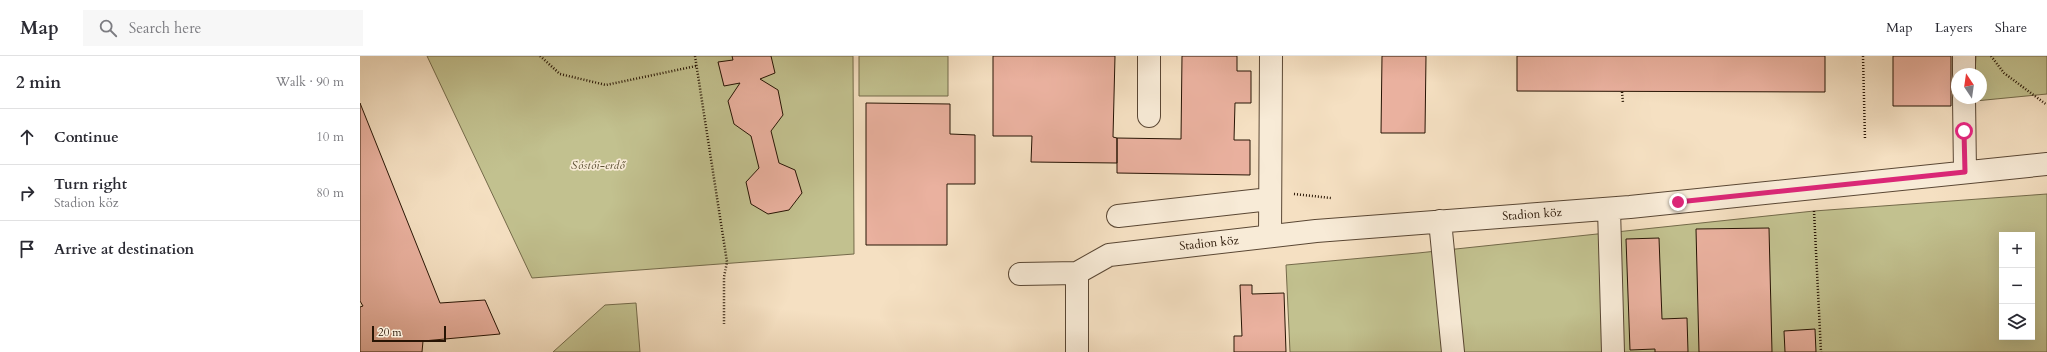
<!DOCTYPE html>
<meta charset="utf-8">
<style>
:root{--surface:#fff;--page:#f7f7f7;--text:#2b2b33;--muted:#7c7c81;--line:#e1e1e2}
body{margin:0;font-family:Cardo,serif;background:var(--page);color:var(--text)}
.controls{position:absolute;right:12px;bottom:12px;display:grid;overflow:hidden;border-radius:0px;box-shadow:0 4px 16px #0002}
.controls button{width:36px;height:36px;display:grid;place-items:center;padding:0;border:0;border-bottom:1px solid var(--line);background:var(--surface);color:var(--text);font:20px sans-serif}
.compass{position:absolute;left:1591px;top:12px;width:36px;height:36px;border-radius:50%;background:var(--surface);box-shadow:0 4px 16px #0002;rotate:347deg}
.scale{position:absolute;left:12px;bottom:10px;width:74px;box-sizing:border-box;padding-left:4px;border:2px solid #271404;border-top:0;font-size:11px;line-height:14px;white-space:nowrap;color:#271404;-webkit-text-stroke:3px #f8ebd7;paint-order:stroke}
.stop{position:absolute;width:12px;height:12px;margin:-9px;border:3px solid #db2777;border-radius:50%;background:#fff}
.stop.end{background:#db2777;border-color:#fff;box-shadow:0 1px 4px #0008}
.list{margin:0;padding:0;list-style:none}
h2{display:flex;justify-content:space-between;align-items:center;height:52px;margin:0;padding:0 16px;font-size:17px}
h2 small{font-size:13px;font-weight:400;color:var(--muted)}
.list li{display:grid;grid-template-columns:26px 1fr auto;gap:12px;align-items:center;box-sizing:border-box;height:56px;padding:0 16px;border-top:1px solid var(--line)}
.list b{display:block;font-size:15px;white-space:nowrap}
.list p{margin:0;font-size:13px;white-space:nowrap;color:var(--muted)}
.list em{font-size:13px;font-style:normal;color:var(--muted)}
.icon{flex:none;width:22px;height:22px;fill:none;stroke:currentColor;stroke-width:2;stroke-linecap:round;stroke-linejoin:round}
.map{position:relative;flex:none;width:1687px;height:296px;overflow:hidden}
header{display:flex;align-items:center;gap:24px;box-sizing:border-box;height:56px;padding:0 20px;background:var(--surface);border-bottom:1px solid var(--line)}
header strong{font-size:19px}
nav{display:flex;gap:22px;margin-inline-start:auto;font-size:14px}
.search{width:280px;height:36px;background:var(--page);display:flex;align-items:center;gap:10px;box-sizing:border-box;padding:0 14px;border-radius:0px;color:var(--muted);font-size:15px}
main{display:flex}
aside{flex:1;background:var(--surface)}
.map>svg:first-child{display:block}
.green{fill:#c2c18f;stroke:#746a4a;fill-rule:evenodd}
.building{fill:#eab19f;stroke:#271404}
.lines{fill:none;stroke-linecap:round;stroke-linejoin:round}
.minor-casing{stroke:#5a4734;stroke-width:24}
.path{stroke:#271404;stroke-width:2.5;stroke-dasharray:1 2;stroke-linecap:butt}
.minor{stroke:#f8ebd7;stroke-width:22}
.route{stroke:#db2777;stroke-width:5}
.labels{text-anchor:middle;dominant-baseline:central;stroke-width:3.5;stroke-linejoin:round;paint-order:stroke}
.park-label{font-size:12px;font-style:italic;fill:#5d5135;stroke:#f8ebd7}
.street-label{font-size:12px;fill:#271404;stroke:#f8ebd7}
</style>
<header>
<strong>Map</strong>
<div class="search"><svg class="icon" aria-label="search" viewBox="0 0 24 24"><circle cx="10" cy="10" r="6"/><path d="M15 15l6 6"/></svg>Search here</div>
<nav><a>Map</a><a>Layers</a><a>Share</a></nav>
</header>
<main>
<aside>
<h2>2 min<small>Walk · 90 m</small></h2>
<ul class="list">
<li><svg class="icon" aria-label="ahead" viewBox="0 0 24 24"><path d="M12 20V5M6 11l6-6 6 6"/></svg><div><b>Continue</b></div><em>10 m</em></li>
<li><svg class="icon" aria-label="right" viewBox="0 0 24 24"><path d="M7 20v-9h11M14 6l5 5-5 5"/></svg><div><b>Turn right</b><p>Stadion köz</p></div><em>80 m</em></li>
<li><svg class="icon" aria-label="arrive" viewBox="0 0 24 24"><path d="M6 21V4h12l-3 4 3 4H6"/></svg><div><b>Arrive at destination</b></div></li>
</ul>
</aside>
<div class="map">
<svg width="1687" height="296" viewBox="0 0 1687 296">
<rect width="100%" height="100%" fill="#f5e0c2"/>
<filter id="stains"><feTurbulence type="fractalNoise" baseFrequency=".005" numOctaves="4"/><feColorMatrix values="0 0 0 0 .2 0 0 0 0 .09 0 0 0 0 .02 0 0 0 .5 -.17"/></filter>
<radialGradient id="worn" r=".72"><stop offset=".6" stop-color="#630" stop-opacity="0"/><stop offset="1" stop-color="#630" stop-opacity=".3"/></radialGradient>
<path class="green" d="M67,0h426l1,198 -322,24z
M499,0h89v40h-89z
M1616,0h71v38l-72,7v-3h6v-24h-6z
M1687,138v158h-757l-4,-87 132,-12 396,-42zM1642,179h30v102h-30z
M276,247l4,49h-87l52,-47z"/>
<path class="building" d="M372,0h39l4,17 -15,6 18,11 5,25 -12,16 8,32 16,7 7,23 -13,17 -21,4 -17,-10 -5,-22 13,-14 -8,-32 -17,-12 -6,-23 12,-18 -16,3 -6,-24 15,-2z
M633,0h122l-2,81 4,1v25l-86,-1 1,-26h-39z
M822,0h55v15h14v32h-16l-1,37h16v35l-133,-2v-35l64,1z
M1022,0h44l-1,77h-44z
M1157,0h308v36l-308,-1z
M1533,0h58v50h-58z
M0,47l80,200 45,-3 15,34 -77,7 -1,11h-62v-45l3,-1 -3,-5z
M506,47l84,1v30l25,1v49h-28v61h-81z
M1409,172l3,124h-73l-3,-123z
M1299,182l3,81 25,-1 1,34h-33v-3l-25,1 -4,-111z
M880,229h12v9l32,-1 2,59h-52v-16h8z
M1455,273l1,23h-31l-1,-21z"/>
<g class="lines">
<defs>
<path id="minor" d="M1604,0v18
M1604,42l1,74
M789,60v-60
M1249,153l4,143
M758,160l152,-17
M1080,165l13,131
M910,180l1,-180
M717,217v79
M660,218l57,-1 32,-18 207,-24 314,-24 417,-43"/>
</defs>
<use href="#minor" class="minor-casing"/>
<path class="path" d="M180,0l20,18 46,11 90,-19
M335,0l32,206 -3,15v47
M1503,0l2,84
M1631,0l13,17 43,32
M1262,36l1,11
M934,138l37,4
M1454,155l7,141"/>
<use href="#minor" class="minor"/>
</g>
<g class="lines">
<path class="route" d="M1318,146l287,-30 -1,-41"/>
</g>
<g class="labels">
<g class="park-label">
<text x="238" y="109">Sóstói-erdő</text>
</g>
<g class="street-label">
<text transform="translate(1172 158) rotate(-4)">Stadion köz</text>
<text transform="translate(849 187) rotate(-6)">Stadion köz</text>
</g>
</g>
<rect width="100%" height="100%" filter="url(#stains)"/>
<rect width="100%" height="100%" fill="url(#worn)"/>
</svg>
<div class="controls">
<button>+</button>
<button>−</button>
<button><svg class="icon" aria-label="layers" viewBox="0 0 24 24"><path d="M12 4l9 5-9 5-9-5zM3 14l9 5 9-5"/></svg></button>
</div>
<svg class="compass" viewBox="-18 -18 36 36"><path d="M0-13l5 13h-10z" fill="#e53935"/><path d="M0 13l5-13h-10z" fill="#7c7c81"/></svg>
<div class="scale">20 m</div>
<div class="stop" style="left:1604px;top:75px"></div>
<div class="stop end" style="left:1318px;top:146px"></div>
</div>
</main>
